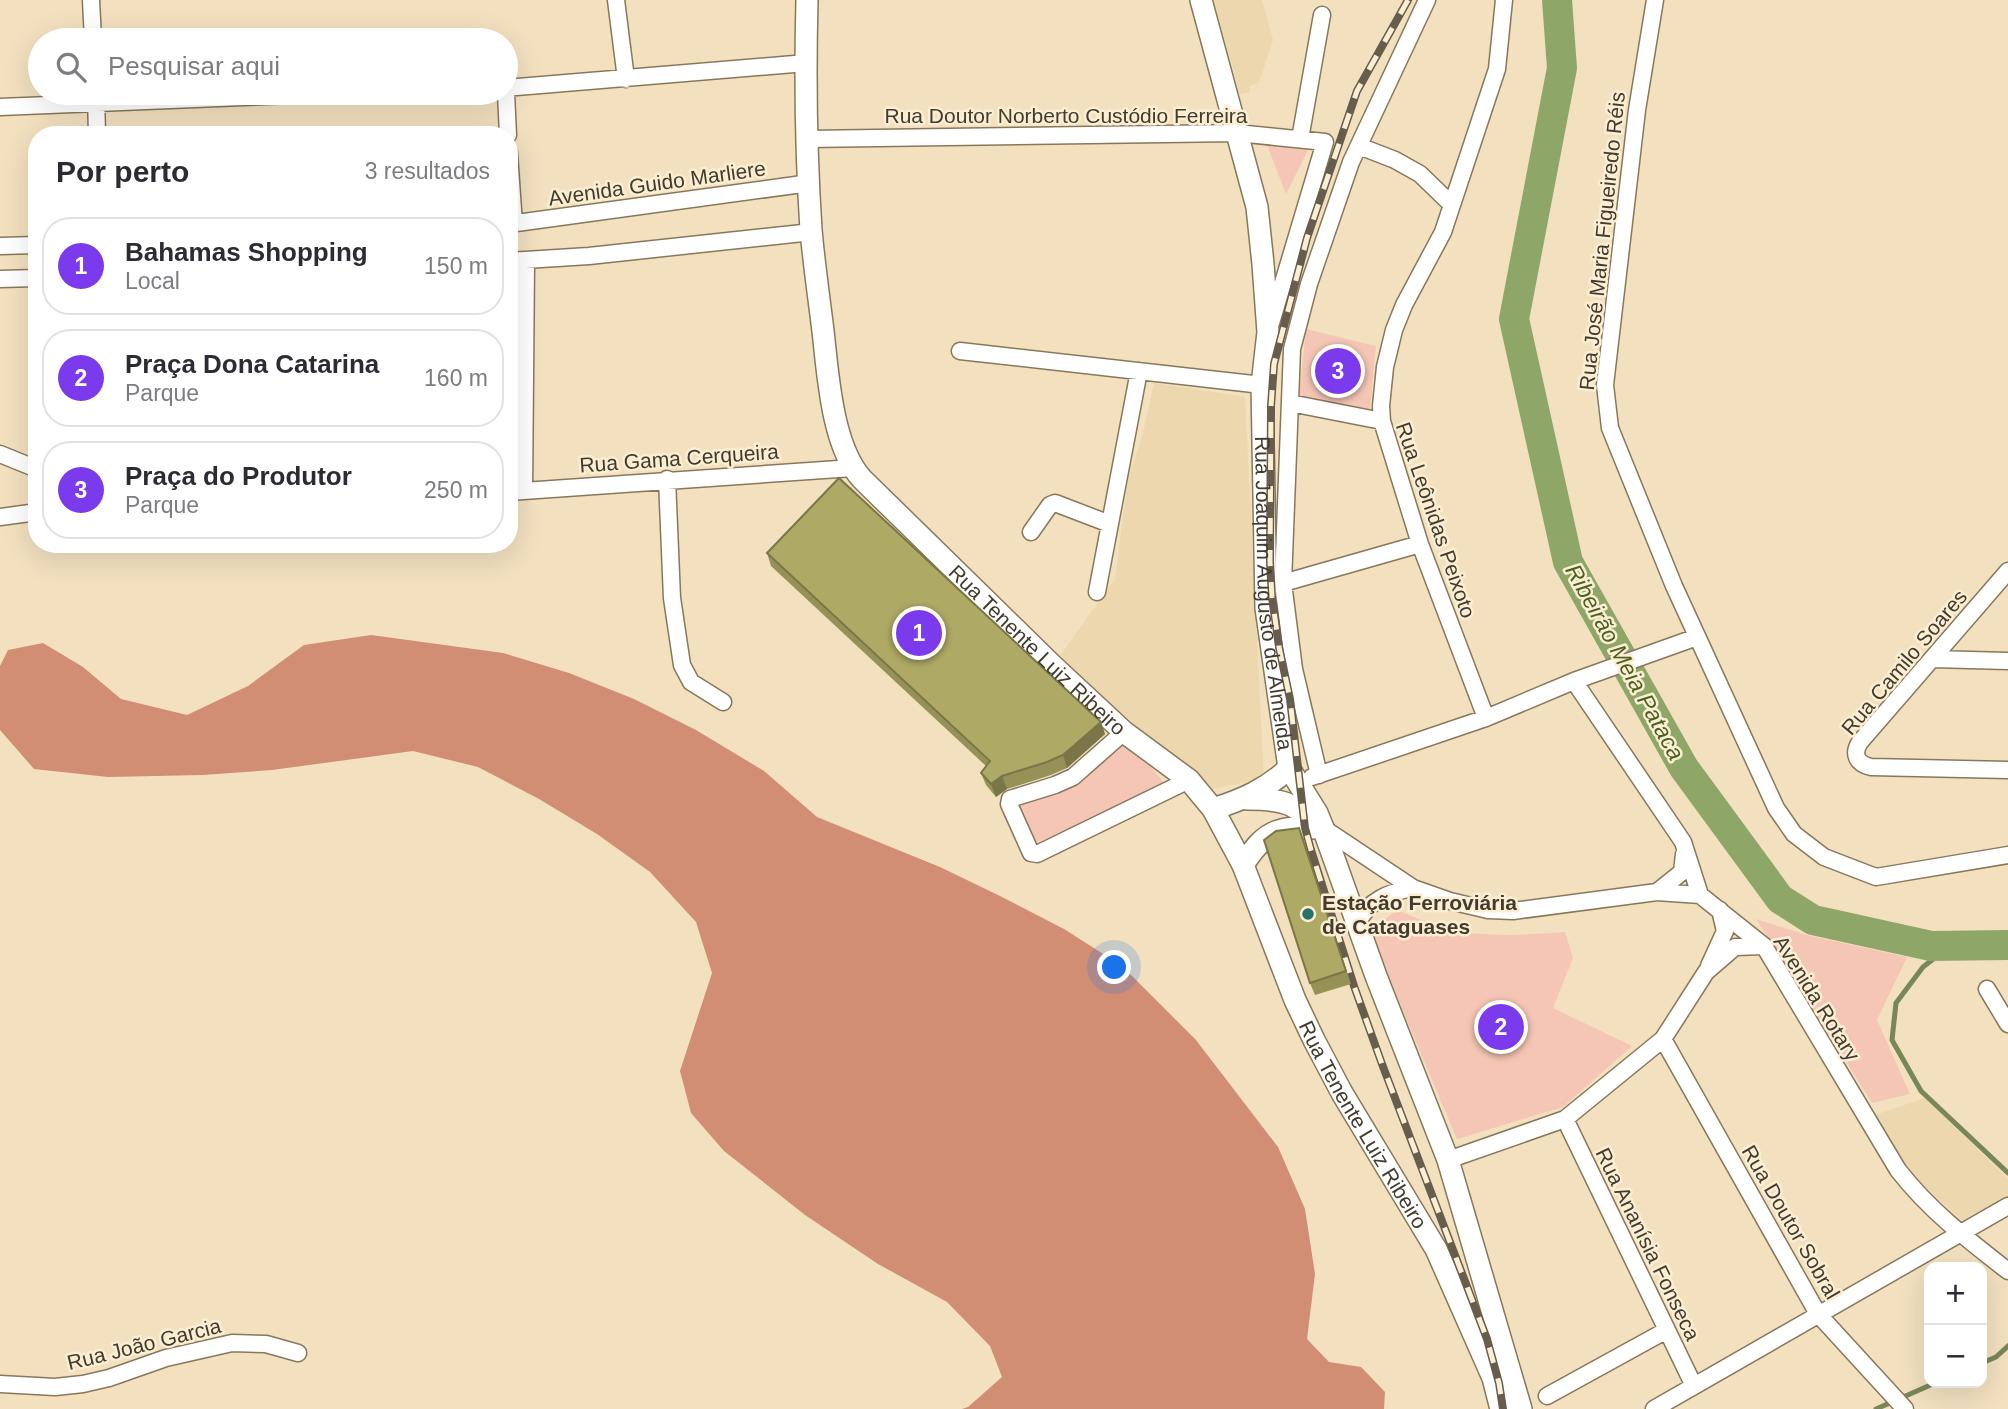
<!DOCTYPE html>
<html lang="pt">
<meta charset="utf-8">
<style>
:root{--surface:#fff;--page:#f2f2f3;--text:#2b2b33;--muted:#7c7c81;--line:#e1e1e2;--accent:#7c3aed}
body{margin:0;font-family:Arial,sans-serif;background:var(--page);color:var(--text)}
.controls{position:absolute;right:21px;bottom:21px;display:grid;overflow:hidden;border-radius:14px;box-shadow:0 7px 28px #0002}
.controls button{width:63px;height:63px;display:grid;place-items:center;padding:0;border:0;border-bottom:2px solid var(--line);background:var(--surface);color:var(--text);font:35px sans-serif}
.you{position:absolute;left:1115px;top:968px;width:24px;height:24px;margin:-18px;border:5px solid #fff;border-radius:50%;background:#1a73e8;box-shadow:0 0 0 10px #1a73e833}
.badge{display:grid;place-items:center;width:46px;height:46px;border-radius:50%;background:var(--accent);color:#fff;font-size:23px;font-weight:700}
.pin{position:absolute;translate:-50% -50%;border:4px solid #fff;box-shadow:0 2px 7px #0006}
.list{margin:0;padding:0;list-style:none}
h2{display:flex;justify-content:space-between;align-items:center;height:91px;margin:0;padding:0 28px;font-size:30px}
h2 small{font-size:23px;font-weight:400;color:var(--muted)}
.list li{display:grid;grid-template-columns:46px 1fr auto;gap:21px;align-items:center;box-sizing:border-box;height:98px;margin:0 14px 14px;padding:0 14px;border:2px solid var(--line);border-radius:28px}
.list b{display:block;font-size:26px;white-space:nowrap}
.list p{margin:0;font-size:23px;white-space:nowrap;color:var(--muted)}
.list em{font-size:23px;font-style:normal;color:var(--muted)}
.icon{flex:none;width:38px;height:38px;fill:none;stroke:currentColor;stroke-width:2;stroke-linecap:round;stroke-linejoin:round}
.map{position:relative;flex:none;width:2008px;height:1409px;overflow:hidden}
.search{position:absolute;background:var(--surface);box-shadow:0 7px 28px #0002;left:28px;top:28px;width:490px;height:77px;display:flex;align-items:center;gap:18px;box-sizing:border-box;padding:0 24px;border-radius:38px;color:var(--muted);font-size:26px}
.panel{position:absolute;background:var(--surface);box-shadow:0 7px 28px #0002;left:28px;top:126px;width:490px;height:427px;border-radius:28px}
.map>svg:first-child{display:block}
.built{fill:#ecd7ae}
.green{fill:#f5c6b5}
.forest{fill:#d18e75}
.lines{fill:none;stroke-linecap:round;stroke-linejoin:round}
.stream{stroke:#778757;stroke-width:5}
.river{stroke:#8ea769;stroke-width:30}
.minor-casing{stroke:#88785a;stroke-width:19}
.major-casing{stroke:#88785a;stroke-width:24}
.minor{stroke:#fff;stroke-width:16}
.major{stroke:#fff;stroke-width:21}
.rail-casing{stroke:#665d4c;stroke-width:8}
.rail{stroke:#fceed3;stroke-width:5;stroke-dasharray:16;stroke-linecap:butt}
.wall{fill:#969157}
.shaded-wall{fill:#7a7647}
.building{fill:#aea965;stroke:#7a7647;stroke-width:2}
.poi-dot{fill:#27716d;stroke:#fceed3;stroke-width:2.5}
.labels{text-anchor:middle;dominant-baseline:central;stroke-width:5;stroke-linejoin:round;paint-order:stroke}
.street-label{font-size:21px;fill:#423b2e;stroke:#fceed3}
.poi-label{font-size:21px;font-weight:bold;fill:#423b2e;stroke:#fceed3;text-anchor:start}
.water-label{font-size:23px;font-style:italic;fill:#4a611f;stroke:#fceed3}
</style>
<div class="map">
<svg width="2008" height="1409" viewBox="0 0 2008 1409">
<rect width="100%" height="100%" fill="#f2e0bf"/>
<path class="built" d="M1214,0h48l11,40 -14,43 -10,3 1,6 -10,2z
M1154,383l91,14 19,381 -51,11 -156,-129 58,-81 13,-100 15,-46z
M1925,1098l83,81v21l-43,23 -60,-54 -36,-52z"/>
<path class="green" d="M1267,145l41,5 -22,44z
M1306,329l70,17 -6,63 -71,-12z
M1120,739l29,25 17,22 -133,58 -17,-37 74,-35z
M1397,910c15,6 31,13 47,18 39,10 81,7 121,4l8,26 -20,50 79,38 -69,61 -106,32 -74,-175 -12,-34z
M1756,919l50,16 101,22 -30,63 33,74 -38,9z"/>
<path class="forest" d="M371,635l132,18 66,20 65,26 62,31 68,41 53,46 123,50 60,29 64,33 58,37 74,74 82,107 27,62 10,65 -8,65 22,23 32,5 24,25 -1,17h-422l6,-2 34,-30 -12,-31 -43,-44 -69,-38 -73,-49 -81,-64 -33,-38 -11,-42 32,-98 -16,-51 -46,-50 -53,-38 -58,-35 -61,-32 -65,-16 -141,19 -69,5 -95,2 -74,-8 -34,-39v-64l8,-16 35,-7 40,24 38,32 66,16 61,-29 56,-41z"/>
<g class="lines">
<path class="stream" d="M1950,946l-27,21 -27,36 -4,37 29,51 87,82
M1982,1363l14,-6 12,-11
M1876,1409l59,-26"/>
<path class="river" d="M1557,0l5,68 -48,251 54,243 116,206 96,131 33,21 118,26 77,-1"/>
<defs>
<path id="minor" d="M91,0l2,40
M616,0l10,79
M1655,0l-18,110 -32,275 5,43 64,158 102,222 18,26 30,23 52,20 132,-22
M506,88l300,-25
M506,93l2,42
M96,95l1,40
M0,107l341,-14
M807,139l430,-6 88,9 -54,181
M1300,139l22,-124
M1359,146l36,14 25,14 32,31
M509,153l5,71
M509,224l301,-41
M0,246l37,-1
M509,261l80,-5 223,-24
M0,279l37,-1
M960,351l302,34
M1290,403l92,18
M0,454l37,15
M667,479l5,119 10,67 9,17 32,20
M524,491l2,-230
M509,492l344,-24
M0,517l37,-5
M1031,532l19,-27 5,-2 55,21
M2008,571l-148,171c-8,12 -3,22 11,25l137,3
M1283,583l137,-39
M1097,592l42,-221
M1932,659l76,2
M1574,681l109,161 17,53 64,51 134,224c31,40 70,70 110,101
M1486,718l-66,-174 -38,-123 -1,-15 4,-39 9,-37 10,-25 39,-73 54,-163 7,-69
M1124,732l-51,45 -18,8 -45,14 -1,5 22,49 6,1 152,-74
M1319,775l-25,-106 -11,-86 9,-234 17,-65 42,-122 76,-162
M1312,777l174,-59 88,-37 123,-44
M1323,828l90,60 37,13 38,9 25,1 144,-19 43,3
M1657,892l25,-20 2,-18
M1358,923c10,-23 32,-31 55,-35
M1709,966l16,-35 -5,-21
M1987,989l21,35
M1663,1039l155,275 87,95
M1565,1119l129,267
M1448,1160l117,-41 98,-80 43,-67 29,-25 29,-1
M0,1384l55,3 28,-3 26,-6 57,-20 66,-15 34,1 32,9
M1547,1396l120,-66
M1654,1409l354,-203"/>
<g id="major">
<path id="s1" d="M807,0c-2,77 -1,154 4,230 3,34 8,68 12,101 5,44 9,115 39,148l191,187 71,66 65,48 24,29 30,56 52,135 19,40 28,53 94,156 57,129 8,31"/>
<path id="s2" d="M1201,0l56,207 6,57 5,68 -6,53 4,223 8,56 15,104 28,45 6,15 53,148 72,184 73,249"/>
<path d="M1247,799c35,0 44,3 72,25"/>
<path d="M1213,809c29,-9 54,-20 76,-41"/>
<path d="M1243,865c24,-38 37,-38 80,-37"/>
</g>
</defs>
<use href="#minor" class="minor-casing"/>
<use href="#major" class="major-casing"/>
<use href="#minor" class="minor"/>
<use href="#major" class="major"/>
<defs>
<path id="rail" d="M1408,0l-51,91 -50,147 -33,126 -3,42 -1,156 2,35 7,50 11,52 15,129 6,22 43,136 28,78 105,275 12,44 4,26"/>
</defs>
<use href="#rail" class="rail-casing"/>
<use href="#rail" class="rail"/>
</g>
<path class="wall" d="M767,553l334,169 4,12 -38,34 -16,7 -44,14 -11,8 -10,-12 -5,-12 5,-7 -215,-200z
M1299,828l52,156 -36,11 -5,-12z"/>
<path class="shaded-wall" d="M1101,722l4,12 -38,34 -4,-13z
M1002,776l5,13 -11,8 -5,-13z"/>
<path class="building" d="M839,478l262,244 -38,33 -16,7 -45,14 -11,8 -10,-11 9,-12 -223,-208z
M1299,828l47,143 -36,12 -46,-143 12,-9z"/>
<circle class="poi-dot" cx="1308" cy="914" r="7"/>
<g class="labels">
<g class="street-label">
<text x="1066" y="115">Rua Doutor Norberto Custódio Ferreira</text>
<text transform="translate(657 183) rotate(-8)">Avenida Guido Marliere</text>
<text transform="translate(1602 241) rotate(-84)">Rua José Maria Figueiredo Réis</text>
<text transform="translate(679 458) rotate(-4)">Rua Gama Cerqueira</text>
<text transform="translate(1436 520) rotate(71)">Rua Leônidas Peixoto</text>
<text stroke="none"><textPath href="#s2" startOffset="602">Rua Joaquim Augusto de Almeida</textPath></text>
<text stroke="none"><textPath href="#s1" startOffset="732">Rua Tenente Luiz Ribeiro</textPath></text>
<text transform="translate(1904 662) rotate(-50)">Rua Camilo Soares</text>
<text transform="translate(1817 998) rotate(58)">Avenida Rotary</text>
<text stroke="none"><textPath href="#s1" startOffset="1320">Rua Tenente Luiz Ribeiro</textPath></text>
<text transform="translate(1791 1222) rotate(60)">Rua Doutor Sobral</text>
<text transform="translate(1648 1244) rotate(64)">Rua Ananísia Fonseca</text>
<text transform="translate(144 1344) rotate(-14)">Rua João Garcia</text>
</g>
<g class="poi-label">
<text x="1322" y="902">Estação Ferroviária<tspan x="1322" dy="24">de Cataguases</tspan></text>
</g>
<g class="water-label">
<text transform="translate(1625 662) rotate(61)">Ribeirão Meia Pataca</text>
</g>
</g>
</svg>
<div class="controls">
<button>+</button>
<button>−</button>
</div>
<div class="you"></div>
<div class="pin badge" style="left:919px;top:633px">1</div>
<div class="pin badge" style="left:1501px;top:1027px">2</div>
<div class="pin badge" style="left:1338px;top:371px">3</div>
<div class="search"><svg class="icon" aria-label="search" viewBox="0 0 24 24"><circle cx="10" cy="10" r="6"/><path d="M15 15l6 6"/></svg>Pesquisar aqui</div>
<section class="panel">
<h2>Por perto<small>3 resultados</small></h2>
<ul class="list">
<li><span class="badge">1</span><div><b>Bahamas Shopping</b><p>Local</p></div><em>150 m</em></li>
<li><span class="badge">2</span><div><b>Praça Dona Catarina</b><p>Parque</p></div><em>160 m</em></li>
<li><span class="badge">3</span><div><b>Praça do Produtor</b><p>Parque</p></div><em>250 m</em></li>
</ul>
</section>
</div>
